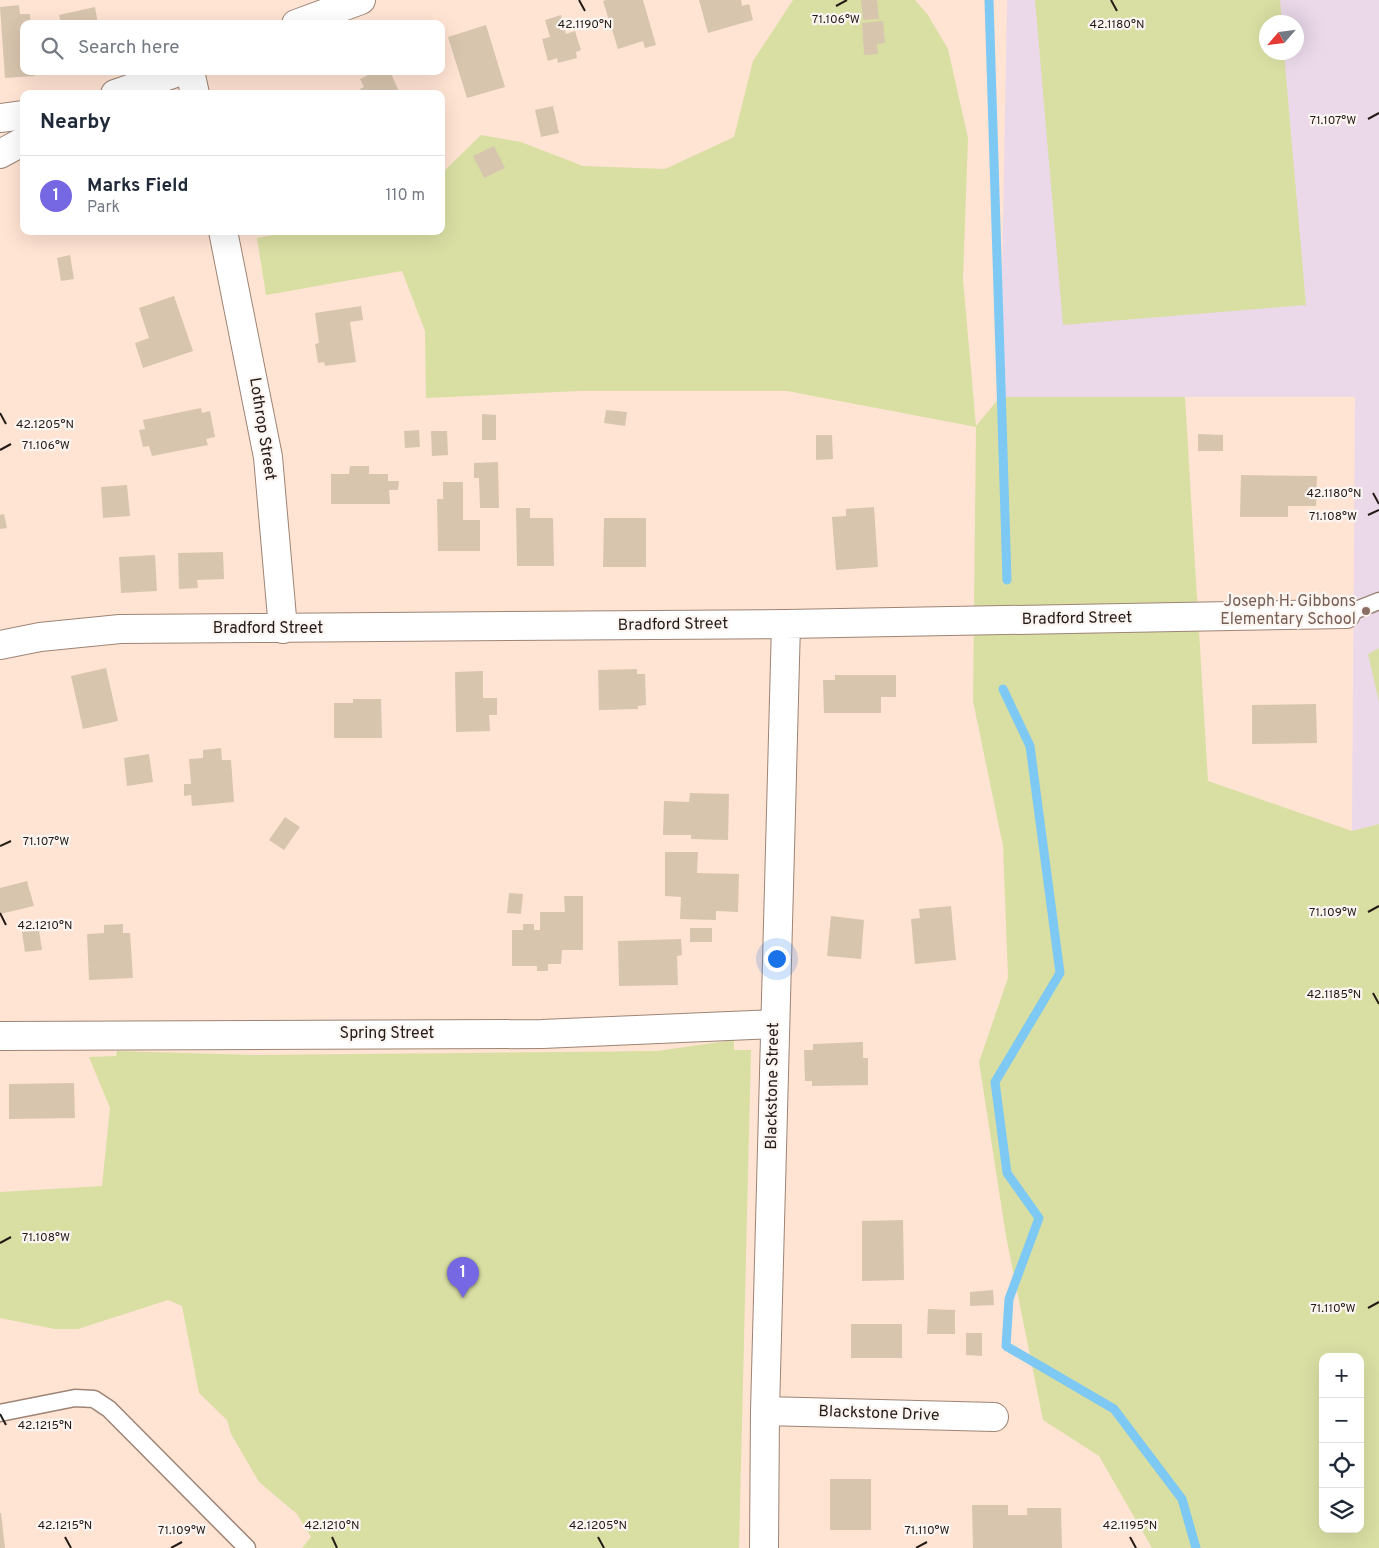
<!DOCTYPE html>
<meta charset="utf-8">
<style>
:root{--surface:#fff;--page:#f6f6f7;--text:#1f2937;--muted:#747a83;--line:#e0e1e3;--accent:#7668e3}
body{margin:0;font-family:Overpass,sans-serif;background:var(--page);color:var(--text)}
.controls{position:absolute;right:15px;bottom:15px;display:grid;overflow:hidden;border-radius:10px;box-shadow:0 5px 20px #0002}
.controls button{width:45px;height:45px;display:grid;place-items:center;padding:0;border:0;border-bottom:1px solid var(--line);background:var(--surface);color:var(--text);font:25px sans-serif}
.compass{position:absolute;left:1259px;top:15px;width:45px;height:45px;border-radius:50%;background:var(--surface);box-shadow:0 5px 20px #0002;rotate:242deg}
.you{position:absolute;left:776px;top:958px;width:18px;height:18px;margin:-12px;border:4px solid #fff;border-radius:50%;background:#1a73e8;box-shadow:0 0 0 8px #1a73e833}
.badge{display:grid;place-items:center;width:32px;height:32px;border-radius:50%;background:var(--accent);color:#fff;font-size:16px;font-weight:700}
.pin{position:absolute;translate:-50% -41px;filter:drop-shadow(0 1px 2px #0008)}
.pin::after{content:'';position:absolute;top:26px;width:18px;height:15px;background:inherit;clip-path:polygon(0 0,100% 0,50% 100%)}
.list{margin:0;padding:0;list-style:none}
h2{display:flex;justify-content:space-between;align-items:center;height:65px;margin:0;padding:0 20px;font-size:21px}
h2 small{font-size:16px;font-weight:400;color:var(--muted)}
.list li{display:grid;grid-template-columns:32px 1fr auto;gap:15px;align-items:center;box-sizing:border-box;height:80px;padding:0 20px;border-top:1px solid var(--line)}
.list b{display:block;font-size:19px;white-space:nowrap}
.list p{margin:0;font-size:16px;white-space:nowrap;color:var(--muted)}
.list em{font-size:16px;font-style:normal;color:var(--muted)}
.icon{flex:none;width:28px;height:28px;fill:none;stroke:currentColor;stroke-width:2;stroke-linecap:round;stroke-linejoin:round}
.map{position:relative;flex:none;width:1379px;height:1548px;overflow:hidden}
.search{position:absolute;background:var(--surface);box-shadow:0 5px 20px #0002;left:20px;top:20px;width:425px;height:55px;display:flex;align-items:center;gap:12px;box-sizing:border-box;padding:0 18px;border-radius:10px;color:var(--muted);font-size:19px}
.panel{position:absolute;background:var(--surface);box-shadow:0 5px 20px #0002;left:20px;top:90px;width:425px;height:145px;border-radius:10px}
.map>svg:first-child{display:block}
.education{fill:#ebd9ea;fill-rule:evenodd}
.green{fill:#d9dfa3;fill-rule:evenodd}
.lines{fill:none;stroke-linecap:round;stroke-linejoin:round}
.stream{stroke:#7ec8f4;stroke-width:9}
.building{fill:#d8c5ae}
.lane-casing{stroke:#9d8475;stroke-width:19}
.street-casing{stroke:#9d8475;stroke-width:30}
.secondary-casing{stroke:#9d8475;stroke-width:30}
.lane{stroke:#fff;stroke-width:16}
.street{stroke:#fff;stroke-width:28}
.secondary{stroke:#fff;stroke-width:28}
.ticks{fill:none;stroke:#251b16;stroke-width:2}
.education-dot{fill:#8d6e63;stroke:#fbf5f2;stroke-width:2}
.labels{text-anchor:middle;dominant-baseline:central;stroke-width:4.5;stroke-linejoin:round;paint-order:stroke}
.street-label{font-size:16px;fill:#251b16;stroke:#fbf5f2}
.education-label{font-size:16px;fill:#785e54;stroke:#fbf5f2;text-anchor:end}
.ticks-label{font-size:12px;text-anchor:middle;fill:#251b16;stroke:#fbf5f2;stroke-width:4.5;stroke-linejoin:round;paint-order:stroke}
</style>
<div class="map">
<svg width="1379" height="1548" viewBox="0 0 1379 1548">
<rect width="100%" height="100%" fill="#ffe3d3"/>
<path class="education" d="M1007,0h372v825l-27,6 3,-434h-355zM1266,22h30v30h-30z"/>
<path class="green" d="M793,0h122l13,15 20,34 20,89 -5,141 13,147 24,-29h185l23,384 144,50 27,-7v724h-227l-53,-92 -56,-36 -37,-184 -27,-174 29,-84 -5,-132 -30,-145 3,-274 -189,-36h-207l-154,7 -1,-67 -23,-60 -136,24 -9,-57 39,-7h145v-57l40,-39 40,7 62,24 82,3 69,-32 19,-76zM1323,1357h37v172h-37z
M1035,0h245l2,22h-16v30l18,1 22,252 -243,20z
M1379,648v54l-11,-48z
M734,1040v10h17l-12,498h-437l9,-11 -14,-23 -38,-32 -28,-48 -4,-14 -28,-27 -17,-87 -14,-6 -90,29h-23l-55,-11v-126l102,-6 8,-78 -21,-51 27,-1 1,-5 141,4 399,-4z"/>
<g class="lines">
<path class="stream" d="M989,0l18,580
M1003,689l27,57 30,227 -65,109 12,91 32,45 -30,81 -3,47 108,63 68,90 14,49"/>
</g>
<path class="building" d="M606,0h37l13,45 -11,3 -2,-7 -25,8 -15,-48z
M699,0h42l1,6 7,-2 4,16 -45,13z
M861,0h16l2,19 -16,1z
M19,5l1,9h10l1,10h-7v47h11v5l-30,2 -5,-71z
M95,7l3,17h-37l-2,-9z
M561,15l5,19 9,-3 6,19 -5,2 1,6 -19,5 -1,-5 -9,3 -6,-22 8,-2 -5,-17z
M883,21l2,22 -8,1 1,10 -14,1 -2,-32z
M486,25l19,62 -38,11 -19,-61z
M376,71h14l10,23h-38l-2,-5 4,-2 -4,-8z
M553,106l6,27 -18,4 -6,-27z
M494,146l11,22 -21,10 -11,-22z
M70,255l4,24 -13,2 -4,-23z
M174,296l19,55 -50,17 -8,-25 14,-5 -10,-30z
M361,306l2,14 -13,2 6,40 -31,4 -1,-4 -6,1 -3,-19 4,-1 -4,-30z
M201,408l1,5 8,-2 5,26 -9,2 2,6 -56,11 -3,-10 -6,1 -4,-17 6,-1 -2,-9z
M606,410l21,2 -2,14 -21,-3z
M482,414l14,1v25h-14z
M419,430l1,17 -15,1 -1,-17z
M431,431h16l1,24 -16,1z
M1198,434l25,1v16h-25z
M816,435h16l1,24 -17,1z
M498,462l1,46h-19l-1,-30h-5v-15z
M350,466h19v8h19v7h11l-1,9h-9l1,14h-59v-30h18z
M1241,475l76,1 -1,30h-28v11h-48z
M443,482h20v38h17v31h-42l-1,-52h6z
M127,485l3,31 -27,2 -2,-31z
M874,507l4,60 -42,3 -4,-53 14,-1v-7z
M516,508h14v10h23l1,48h-37z
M4,514l3,14 -7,1v-14z
M604,518h42v49h-43z
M223,552l1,27 -27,1 1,8 -19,1 -1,-36z
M155,555l2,36 -36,2 -2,-36z
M106,668l12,53 -35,8 -12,-53z
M637,669v5h8l1,31 -8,1v3l-39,1 -1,-40z
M483,671v27h14v17h-8l1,16 -34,1 -1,-60z
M835,675h61v22h-15v16h-57l-1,-33h12z
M353,699h28l1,39h-48v-35h19z
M1316,704l1,39 -65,1v-39z
M221,748l1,12h9l3,42 -42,4 -1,-11 -7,1v-12h7l-2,-25 14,-1v-8z
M149,754l4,28 -26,4 -3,-28z
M690,793l39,1 -1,46 -37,-1v-4h-28l1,-34 25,1z
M285,817l15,10 -16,23 -15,-10z
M665,852h33l-1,21 42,1 -1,38 -22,-1v9l-36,-1 1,-22 -16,-1z
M27,881l7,25 -34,8v-26z
M509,893l14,1 -2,20 -14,-1z
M564,896h19v54h-21l-1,14h-13v7h-11v-5h-25v-36h11v-6h11v6h6v-18h25z
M951,906l5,54 -41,4 -4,-45 9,-1 -1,-9z
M831,916l33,4 -3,39 -34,-3z
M123,924v9h7l3,45 -44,2 -2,-46 17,-1v-8z
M690,928h22v14h-22z
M39,930l3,20 -17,2 -3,-20z
M681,939l1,16 -5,1 1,29 -59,1 -1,-45z
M863,1042v16h5v27l-56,1v-5h-7l-1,-31h9v-6z
M74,1083l1,35 -66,1v-35z
M903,1220l1,60 -42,1v-60z
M993,1290l1,15 -24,1v-14z
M928,1309l27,1v24h-28z
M851,1324h51v34h-51z
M966,1333h16v23l-16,-1z
M830,1479h41v51h-41z
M972,1505h36v10h19v-7h34l1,40h-89z
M0,1513h1l4,35h-5z"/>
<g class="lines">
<defs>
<path id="lane" d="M1346,614l33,-13
M0,1413l75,-15 19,1 15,10 138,139"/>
<path id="street" d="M190,71l5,23
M0,154l24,-13
M223,231l45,226 15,172
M0,645l40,-8 80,-8 666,-5 560,-10
M0,1036l542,-2 232,-10
M765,1411l229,6
M764,1548l1,-137 21,-787"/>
<path id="secondary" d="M296,24l65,-24
M115,94l66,-23
M0,118l24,-3"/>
</defs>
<use href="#lane" class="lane-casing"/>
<use href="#street" class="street-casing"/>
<use href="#secondary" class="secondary-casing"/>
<use href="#lane" class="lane"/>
<use href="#street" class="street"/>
<use href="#secondary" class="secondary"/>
</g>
<path class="ticks" d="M579,0l6,11M1111,0l6,11M836,6l11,-6M1368,119l11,-6M0,413l6,11M0,450l11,-6M1373,493l6,11M1368,515l11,-5M0,846l11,-5M1368,912l11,-6M0,913l6,12M1373,993l6,11M0,1243l11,-6M1368,1308l11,-6M0,1414l6,11M65,1537l6,11M332,1537l5,11M598,1537l6,11M1130,1537l6,11M171,1548l11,-6M916,1548l11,-6"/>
<circle class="education-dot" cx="1366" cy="611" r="5"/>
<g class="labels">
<g class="street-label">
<text transform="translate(262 429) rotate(81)">Lothrop Street</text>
<text transform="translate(1077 619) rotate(-1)">Bradford Street</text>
<text transform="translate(673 625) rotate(-1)">Bradford Street</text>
<text x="268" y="629">Bradford Street</text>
<text x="387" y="1034">Spring Street</text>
<text transform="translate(773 1086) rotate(-89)">Blackstone Street</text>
<text transform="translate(879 1414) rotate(2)">Blackstone Drive</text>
</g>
<g class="education-label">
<text x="1356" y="602">Joseph H. Gibbons<tspan x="1356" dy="18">Elementary School</tspan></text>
</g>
</g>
<g class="ticks-label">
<text x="836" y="23">71.106°W</text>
<text x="585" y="28">42.1190°N</text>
<text x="1117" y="28">42.1180°N</text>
<text x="1333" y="124">71.107°W</text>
<text x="45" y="428">42.1205°N</text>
<text x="46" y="449">71.106°W</text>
<text x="1334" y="497">42.1180°N</text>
<text x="1333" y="520">71.108°W</text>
<text x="46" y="845">71.107°W</text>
<text x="1333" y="916">71.109°W</text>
<text x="45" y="929">42.1210°N</text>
<text x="1334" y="998">42.1185°N</text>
<text x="46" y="1241">71.108°W</text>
<text x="1333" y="1312">71.110°W</text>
<text x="45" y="1429">42.1215°N</text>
<text x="65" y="1529">42.1215°N</text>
<text x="332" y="1529">42.1210°N</text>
<text x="598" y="1529">42.1205°N</text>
<text x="1130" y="1529">42.1195°N</text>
<text x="182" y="1534">71.109°W</text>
<text x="927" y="1534">71.110°W</text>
</g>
</svg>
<div class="controls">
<button>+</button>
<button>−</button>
<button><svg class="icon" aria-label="locate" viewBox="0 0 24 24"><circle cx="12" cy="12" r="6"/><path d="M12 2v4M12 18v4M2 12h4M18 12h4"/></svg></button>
<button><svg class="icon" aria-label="layers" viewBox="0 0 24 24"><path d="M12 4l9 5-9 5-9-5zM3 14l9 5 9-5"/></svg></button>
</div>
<svg class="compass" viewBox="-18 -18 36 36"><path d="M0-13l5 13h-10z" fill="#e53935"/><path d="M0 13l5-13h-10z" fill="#747a83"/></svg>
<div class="you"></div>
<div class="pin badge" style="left:463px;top:1298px">1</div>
<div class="search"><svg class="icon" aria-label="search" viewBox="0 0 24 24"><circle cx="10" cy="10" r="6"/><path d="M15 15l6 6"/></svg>Search here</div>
<section class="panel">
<h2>Nearby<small></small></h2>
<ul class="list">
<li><span class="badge">1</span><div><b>Marks Field</b><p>Park</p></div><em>110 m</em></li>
</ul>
</section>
</div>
